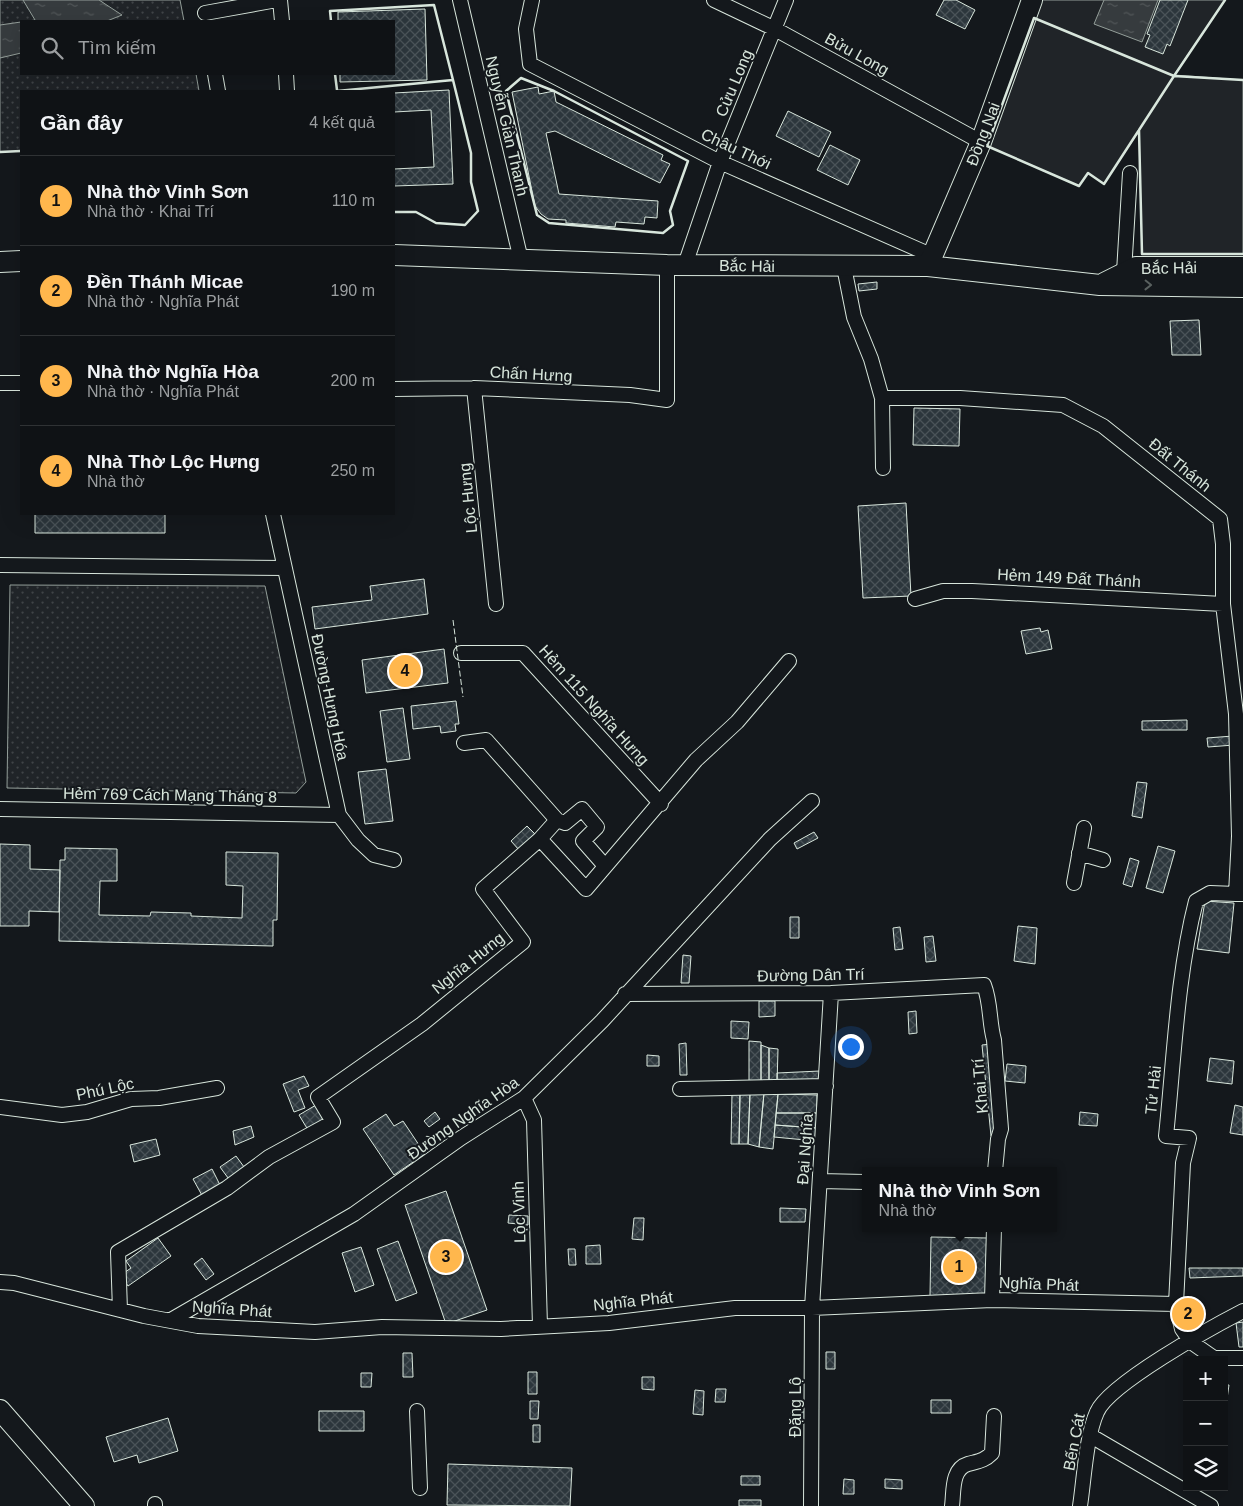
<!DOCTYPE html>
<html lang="vi">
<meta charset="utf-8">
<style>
:root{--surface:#0f1215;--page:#181b1e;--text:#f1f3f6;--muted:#9b9ea0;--line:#2f3234;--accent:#ffb74d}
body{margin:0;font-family:Helvetica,sans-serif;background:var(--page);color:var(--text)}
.controls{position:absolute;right:15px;bottom:15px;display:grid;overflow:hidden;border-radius:0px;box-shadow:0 5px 20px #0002}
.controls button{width:45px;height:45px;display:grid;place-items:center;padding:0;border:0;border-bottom:1px solid var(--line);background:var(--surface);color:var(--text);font:25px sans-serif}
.you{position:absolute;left:850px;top:1046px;width:18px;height:18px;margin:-12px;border:4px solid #fff;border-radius:50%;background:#1a73e8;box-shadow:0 0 0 8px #1a73e833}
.badge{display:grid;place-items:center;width:32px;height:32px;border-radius:50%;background:var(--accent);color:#111;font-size:16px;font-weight:700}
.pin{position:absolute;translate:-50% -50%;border:2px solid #fff;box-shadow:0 1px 5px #0006}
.popup{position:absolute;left:862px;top:1167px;width:195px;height:65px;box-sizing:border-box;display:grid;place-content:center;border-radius:0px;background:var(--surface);filter:drop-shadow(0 1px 4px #0005);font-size:16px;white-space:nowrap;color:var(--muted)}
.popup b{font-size:19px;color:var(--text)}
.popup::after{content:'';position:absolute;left:50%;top:100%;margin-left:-10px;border:10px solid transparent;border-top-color:var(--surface)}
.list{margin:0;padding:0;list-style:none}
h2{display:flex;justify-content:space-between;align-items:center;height:65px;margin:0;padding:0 20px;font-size:21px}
h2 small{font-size:16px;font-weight:400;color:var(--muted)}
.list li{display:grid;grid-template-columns:32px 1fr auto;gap:15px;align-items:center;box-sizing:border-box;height:90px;padding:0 20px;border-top:1px solid var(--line)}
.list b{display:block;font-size:19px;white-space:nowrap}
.list p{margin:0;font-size:16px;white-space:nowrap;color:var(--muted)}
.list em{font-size:16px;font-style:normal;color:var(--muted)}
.icon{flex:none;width:28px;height:28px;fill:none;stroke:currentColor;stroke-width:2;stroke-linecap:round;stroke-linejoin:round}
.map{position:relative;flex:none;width:1243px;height:1506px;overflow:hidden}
.search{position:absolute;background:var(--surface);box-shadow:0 5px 20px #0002;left:20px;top:20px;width:375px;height:55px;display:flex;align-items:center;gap:12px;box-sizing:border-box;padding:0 18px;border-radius:0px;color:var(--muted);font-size:19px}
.panel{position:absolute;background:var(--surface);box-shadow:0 5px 20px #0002;left:20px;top:90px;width:375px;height:425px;border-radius:0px}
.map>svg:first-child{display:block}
.green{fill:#202428;stroke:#939e99}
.park{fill:url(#park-dots);stroke:#939e99}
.water{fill:url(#water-ripples);stroke:#939e99}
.building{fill:url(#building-cross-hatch);stroke:#d8e6dc}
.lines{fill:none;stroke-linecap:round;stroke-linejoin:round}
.street-casing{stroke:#d8e6dc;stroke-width:16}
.secondary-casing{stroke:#d8e6dc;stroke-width:22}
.street{stroke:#14181c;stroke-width:14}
.secondary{stroke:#14181c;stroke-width:20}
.fence{stroke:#d8e6dc;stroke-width:1;stroke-dasharray:6 2.5;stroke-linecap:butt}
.wall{stroke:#d8e6dc;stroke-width:2.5}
.oneway{stroke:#59605f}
.labels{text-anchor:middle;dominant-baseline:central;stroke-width:4;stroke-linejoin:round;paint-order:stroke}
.street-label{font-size:16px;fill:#d8e6dc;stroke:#14181c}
</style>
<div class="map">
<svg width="1243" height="1506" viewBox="0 0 1243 1506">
<defs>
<pattern id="park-dots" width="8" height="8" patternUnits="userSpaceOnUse" patternTransform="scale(1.25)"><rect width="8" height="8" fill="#202428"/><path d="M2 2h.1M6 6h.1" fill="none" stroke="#404447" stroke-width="1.8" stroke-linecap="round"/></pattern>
<pattern id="water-ripples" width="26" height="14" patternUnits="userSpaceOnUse" patternTransform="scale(1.25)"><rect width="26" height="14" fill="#363b3e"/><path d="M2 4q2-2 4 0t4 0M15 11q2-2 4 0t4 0" fill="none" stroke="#525759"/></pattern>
<pattern id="building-cross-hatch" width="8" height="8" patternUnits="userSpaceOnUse" patternTransform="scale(1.25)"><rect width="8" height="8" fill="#2c363c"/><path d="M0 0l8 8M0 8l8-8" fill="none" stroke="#4a5358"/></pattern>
</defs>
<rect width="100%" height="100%" fill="#14181c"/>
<path class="green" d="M1041,0h184l-51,75 69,5v174h-101l-3,-123 -35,53 -16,-11 -9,13 -92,-40z"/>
<path class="park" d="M0,0h180l4,21h-163v53h175l3,17h-178v60l-21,1z
M10,585l255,1 41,196 -10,11 -289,-5z"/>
<path class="water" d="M23,0h76l23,15 -15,6h-86v32l-21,5v-33l35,-5z
M1104,0h54l-16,42 -48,-18z"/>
<path class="building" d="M944,0h12l19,10 -10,19 -29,-14z
M1160,0h28l-18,46 -3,-2 -4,10 -18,-7 5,-12 -3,-1z
M425,9l2,71 -87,2v-8h54v-53h-56v-9z
M538,87l1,7 15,-3 2,11 107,53 -2,5 9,4 -10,19 -105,-52 -9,2 13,61 99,7 -1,17 -12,-1 -1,7 -28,-2 -1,5 -49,-4v-3l-18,-1 -7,-5 -6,-8 -23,-114z
M449,90l4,94 -59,2v-17l40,-2 -3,-57 -37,2v-19z
M788,111l43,21 -12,25 -43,-21z
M830,145l30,15 -12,25 -31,-15z
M877,282v7l-18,2 -1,-7z
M1199,320l2,35h-29l-2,-34z
M914,408l46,1 -1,37 -46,-1z
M906,503l5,93 -48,2 -5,-92z
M35,514h130v19h-130z
M424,579l4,35 -113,15 -3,-22 60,-7 -2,-14z
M1040,628l1,4 7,-2 4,19 -26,5 -5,-23z
M444,649l4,34 -82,10 -4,-33z
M456,701l3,23h-4l1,7 -15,2 -1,-7 -27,3 -2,-23z
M403,708l7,51 -23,3 -7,-51z
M1187,720v10h-45v-9z
M1233,736l1,9 -26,2 -1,-9z
M386,769l7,52 -28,3 -7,-52z
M1137,782l10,1 -5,35 -10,-2z
M527,826l8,8 -16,16 -8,-9z
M814,832l4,6 -21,11 -3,-6z
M0,844l30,1v24l30,1 -1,42 -30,-1v15h-29z
M1158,846l17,5 -12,42 -17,-5z
M65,848l52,1v32h-17l-1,34 51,1 1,-4 40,1v3l51,2 1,-32 -17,-1v-33l52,1 -1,67h-4v26l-214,-5 1,-81h5z
M1130,858l9,3 -7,26 -9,-3z
M1205,901l29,2 -5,50 -32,-4z
M790,917h9v21h-9z
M1018,926l19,2 -2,36 -21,-3z
M900,927l3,22 -8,1 -2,-22z
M933,936l3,25 -10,1 -2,-25z
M683,955l8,1 -2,27h-8z
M759,1001h16v15l-16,1z
M916,1011l1,22 -8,1 -1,-22z
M731,1021l18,1 -1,17 -17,-1z
M749,1041l12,1v43l-12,-1z
M686,1043l1,32h-7l-1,-31z
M991,1044l9,92h-9l-9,-91z
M761,1045l8,3v37h-8z
M769,1048l9,1 -1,36h-8z
M647,1055l12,1v10h-12z
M1210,1058l24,3 -2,23 -25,-3z
M1007,1064l19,2 -1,17 -20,-2z
M820,1071v13l-43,1v-12z
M304,1076l5,10 -11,4 7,18 -11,4 -11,-28z
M732,1093h8l-1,51h-8z
M740,1093h10l-2,51h-9z
M750,1093h14l-5,54 -11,-3z
M764,1093l14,1 -5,55 -14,-2z
M778,1094l39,1v18h-41z
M316,1105l9,14 -17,11 -9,-15z
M1235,1105l8,2v28l-13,-2z
M435,1112l5,7 -11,8 -5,-6z
M1080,1112l18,2 -1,12 -18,-1z
M776,1113h41l-1,15 -41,-3z
M386,1114l8,12 9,-5 22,33 -31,21 -31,-46z
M775,1125l41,3v13l-42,-4z
M251,1126l3,11 -19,8 -2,-14z
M156,1139l4,16 -26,7 -4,-17z
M236,1156l11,15 -16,11 -11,-15z
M212,1169l10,20 -18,10 -11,-20z
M446,1191l41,119 -41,14 -41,-119z
M780,1208l26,1 -1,13h-25z
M509,1215l19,1v9l-20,-2z
M634,1218h10l-1,22 -11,-1z
M931,1237l57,1 -1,60 -57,-2z
M158,1238l13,18 -43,30 -7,-11 10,-7 -5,-7z
M398,1241l19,52 -21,8 -19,-52z
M600,1245l1,19h-15v-18z
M361,1247l13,38 -19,7 -13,-39z
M568,1249h7l1,16h-7z
M202,1258l12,16 -8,6 -12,-16z
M1189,1268h54v8l-53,2z
M1243,1322v25h-4l-3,-24z
M826,1352h9v17h-9z
M403,1353h9l1,24h-10z
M528,1372h9v22h-9z
M361,1373h11l-1,14h-10z
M642,1377h12v13l-12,-1z
M1224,1385h5l-4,28h-1z
M716,1389h10l-1,13h-10z
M695,1390l9,1 -1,24 -10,-1z
M931,1400h20v13h-20z
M530,1401h9l-1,18h-8z
M319,1411h45v20h-45z
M791,1412h16v10h-15z
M168,1418l10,33 -39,12 -2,-8 -23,7 -8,-25z
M533,1425h7v17h-7z
M448,1464l124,4 -2,38 -123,-1z
M741,1476h19v9h-19z
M844,1479l10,1v14h-11z
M885,1479l17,1v9l-17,-1z
M739,1500h22v6h-22z"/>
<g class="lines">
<defs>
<path id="street" d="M280,0l2,21
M460,0l61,260
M532,0l-6,29 4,35 190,98 213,94
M714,0l61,29 206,113
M205,13l72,-13
M215,74l3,17
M286,74l1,17
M685,265l35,-103 66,-162
M844,267l10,50 17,42 11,39h78l103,7 40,21 117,93 3,25v60l13,110 3,122 -3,58h7
M1124,272l6,-99
M0,383h21
M474,388l22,216
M394,389l80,-1 156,7 37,5v-135
M882,398l1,70
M273,514l66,301 19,25 16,15 20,5
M0,565l285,3
M915,599l28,-8h29l251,13
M461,653h62l138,151
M464,743l22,-3 71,80 -17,19
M0,809l339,6
M557,820l8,3 17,-14 15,18 -14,14 22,25
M1079,853l24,7
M1074,883l10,-55
M1236,894l-26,-1 -14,8c-19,74 -22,159 -30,235l23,2 -6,25 -7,141 6,25 9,13 23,16h29
M625,994l206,-1 153,-8c7,18 5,37 10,55l7,89 -3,10 -3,32
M680,1089l146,-3
M524,1098l10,22 6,206
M0,1107l62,8 25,-3 44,-13 28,-1 58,-10
M820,1181l45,1
M0,1282l14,1 130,33 54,10 117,6 67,-5 119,2 108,-6 126,-15h77l180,-8 184,4
M992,1300l2,-72
M120,1310l-2,-58 109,-64 42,-31 64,-35 -15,-25 104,-73 101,-82 -40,-53 57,-50 46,50 110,-129 41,-38 52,-61
M171,1320l183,-106 107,-76 63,-40 78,-77 168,-182 42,-38
M417,1411l3,77
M1091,1436l120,70
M155,1504v2
M811,1506l1,-198 19,-315
M952,1506c2,-14 -1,-37 16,-42 11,-3 16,-3 24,-11l2,-37
M1080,1506c4,-26 6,-70 17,-94 12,-28 115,-85 146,-101"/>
<path id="secondary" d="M394,255l273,10 261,1 172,19 143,2
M0,262l21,-1
M928,266l53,-124 51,-142
M1104,283l32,-16h107
M0,1410l84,96"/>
</defs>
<use href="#street" class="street-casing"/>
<use href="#secondary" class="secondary-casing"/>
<use href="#street" class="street"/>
<use href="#secondary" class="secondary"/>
<path class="fence" d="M453,620l10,77
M317,649l16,61"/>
<path class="wall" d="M1034,18l140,58 -70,108 -16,-11 -9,13 -92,-40z
M331,21l-1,-10 104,-6 19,75
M335,74l2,16
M1174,76l51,-76
M1174,76l69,4
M521,78l33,13 134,70 -18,50 3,14 -10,8 -103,-9 -11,-1 -12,-8 -31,-124z
M337,91l116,-11 18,73v29l7,29 -13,14 -29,-2 -20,-11h-22
M1139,130l3,124h101
M0,152l21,-1"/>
</g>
<defs><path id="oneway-chevron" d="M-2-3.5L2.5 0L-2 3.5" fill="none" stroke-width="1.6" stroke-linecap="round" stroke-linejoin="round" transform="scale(1.25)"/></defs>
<use class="oneway" href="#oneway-chevron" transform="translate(1148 285) rotate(1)"/>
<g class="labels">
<g class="street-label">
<text transform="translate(857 54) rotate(29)">Bửu Long</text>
<text transform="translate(734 83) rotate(-67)">Cửu Long</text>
<text transform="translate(507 126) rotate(77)">Nguyễn Giàn Thanh</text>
<text transform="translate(983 134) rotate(-69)">Đồng Nai</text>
<text transform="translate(736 149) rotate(25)">Châu Thới</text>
<text transform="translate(747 266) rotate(1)">Bắc Hải</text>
<text transform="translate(1169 268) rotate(-1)">Bắc Hải</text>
<text transform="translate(531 374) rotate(3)">Chấn Hưng</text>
<text transform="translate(1180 465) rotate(39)">Đất Thánh</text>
<text transform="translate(468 498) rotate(-96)">Lộc Hưng</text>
<text transform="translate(1069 578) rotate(3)">Hẻm 149 Đất Thánh</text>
<text transform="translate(330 697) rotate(78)">Đường Hưng Hóa</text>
<text transform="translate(594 705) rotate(48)">Hẻm 115 Nghĩa Hưng</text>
<text transform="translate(170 795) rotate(1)">Hẻm 769 Cách Mạng Tháng 8</text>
<text transform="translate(468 963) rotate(-39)">Nghĩa Hưng</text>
<text transform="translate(811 975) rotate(-1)">Đường Dân Trí</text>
<text transform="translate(980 1086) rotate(-95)">Khai Trí</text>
<text transform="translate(105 1089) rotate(-12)">Phú Lộc</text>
<text transform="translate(1153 1090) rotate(-84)">Tứ Hải</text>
<text transform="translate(463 1118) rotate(-35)">Đường Nghĩa Hòa</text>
<text transform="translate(805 1149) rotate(-86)">Đại Nghĩa</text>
<text transform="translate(519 1212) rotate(-92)">Lộc Vinh</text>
<text transform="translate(1039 1284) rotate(2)">Nghĩa Phát</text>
<text transform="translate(633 1301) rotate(-6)">Nghĩa Phát</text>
<text transform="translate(232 1309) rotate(4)">Nghĩa Phát</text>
<text transform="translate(795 1407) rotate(-90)">Đặng Lộ</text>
<text transform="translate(1074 1442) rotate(-79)">Bến Cát</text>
</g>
</g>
</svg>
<div class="controls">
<button>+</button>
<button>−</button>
<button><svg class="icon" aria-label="layers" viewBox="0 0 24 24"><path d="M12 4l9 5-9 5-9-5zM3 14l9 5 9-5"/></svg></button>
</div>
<div class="you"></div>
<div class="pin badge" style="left:959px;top:1267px">1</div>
<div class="popup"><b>Nhà thờ Vinh Sơn</b>Nhà thờ</div>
<div class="pin badge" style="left:1188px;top:1314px">2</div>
<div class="pin badge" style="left:446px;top:1257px">3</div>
<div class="pin badge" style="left:405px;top:671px">4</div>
<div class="search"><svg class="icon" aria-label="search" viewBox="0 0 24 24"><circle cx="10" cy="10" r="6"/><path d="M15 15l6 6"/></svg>Tìm kiếm</div>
<section class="panel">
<h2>Gần đây<small>4 kết quả</small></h2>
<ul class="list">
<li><span class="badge">1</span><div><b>Nhà thờ Vinh Sơn</b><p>Nhà thờ · Khai Trí</p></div><em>110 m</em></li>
<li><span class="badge">2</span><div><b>Đền Thánh Micae</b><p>Nhà thờ · Nghĩa Phát</p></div><em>190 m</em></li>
<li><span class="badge">3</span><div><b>Nhà thờ Nghĩa Hòa</b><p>Nhà thờ · Nghĩa Phát</p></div><em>200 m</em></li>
<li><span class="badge">4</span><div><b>Nhà Thờ Lộc Hưng</b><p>Nhà thờ</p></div><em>250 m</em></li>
</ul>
</section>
</div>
